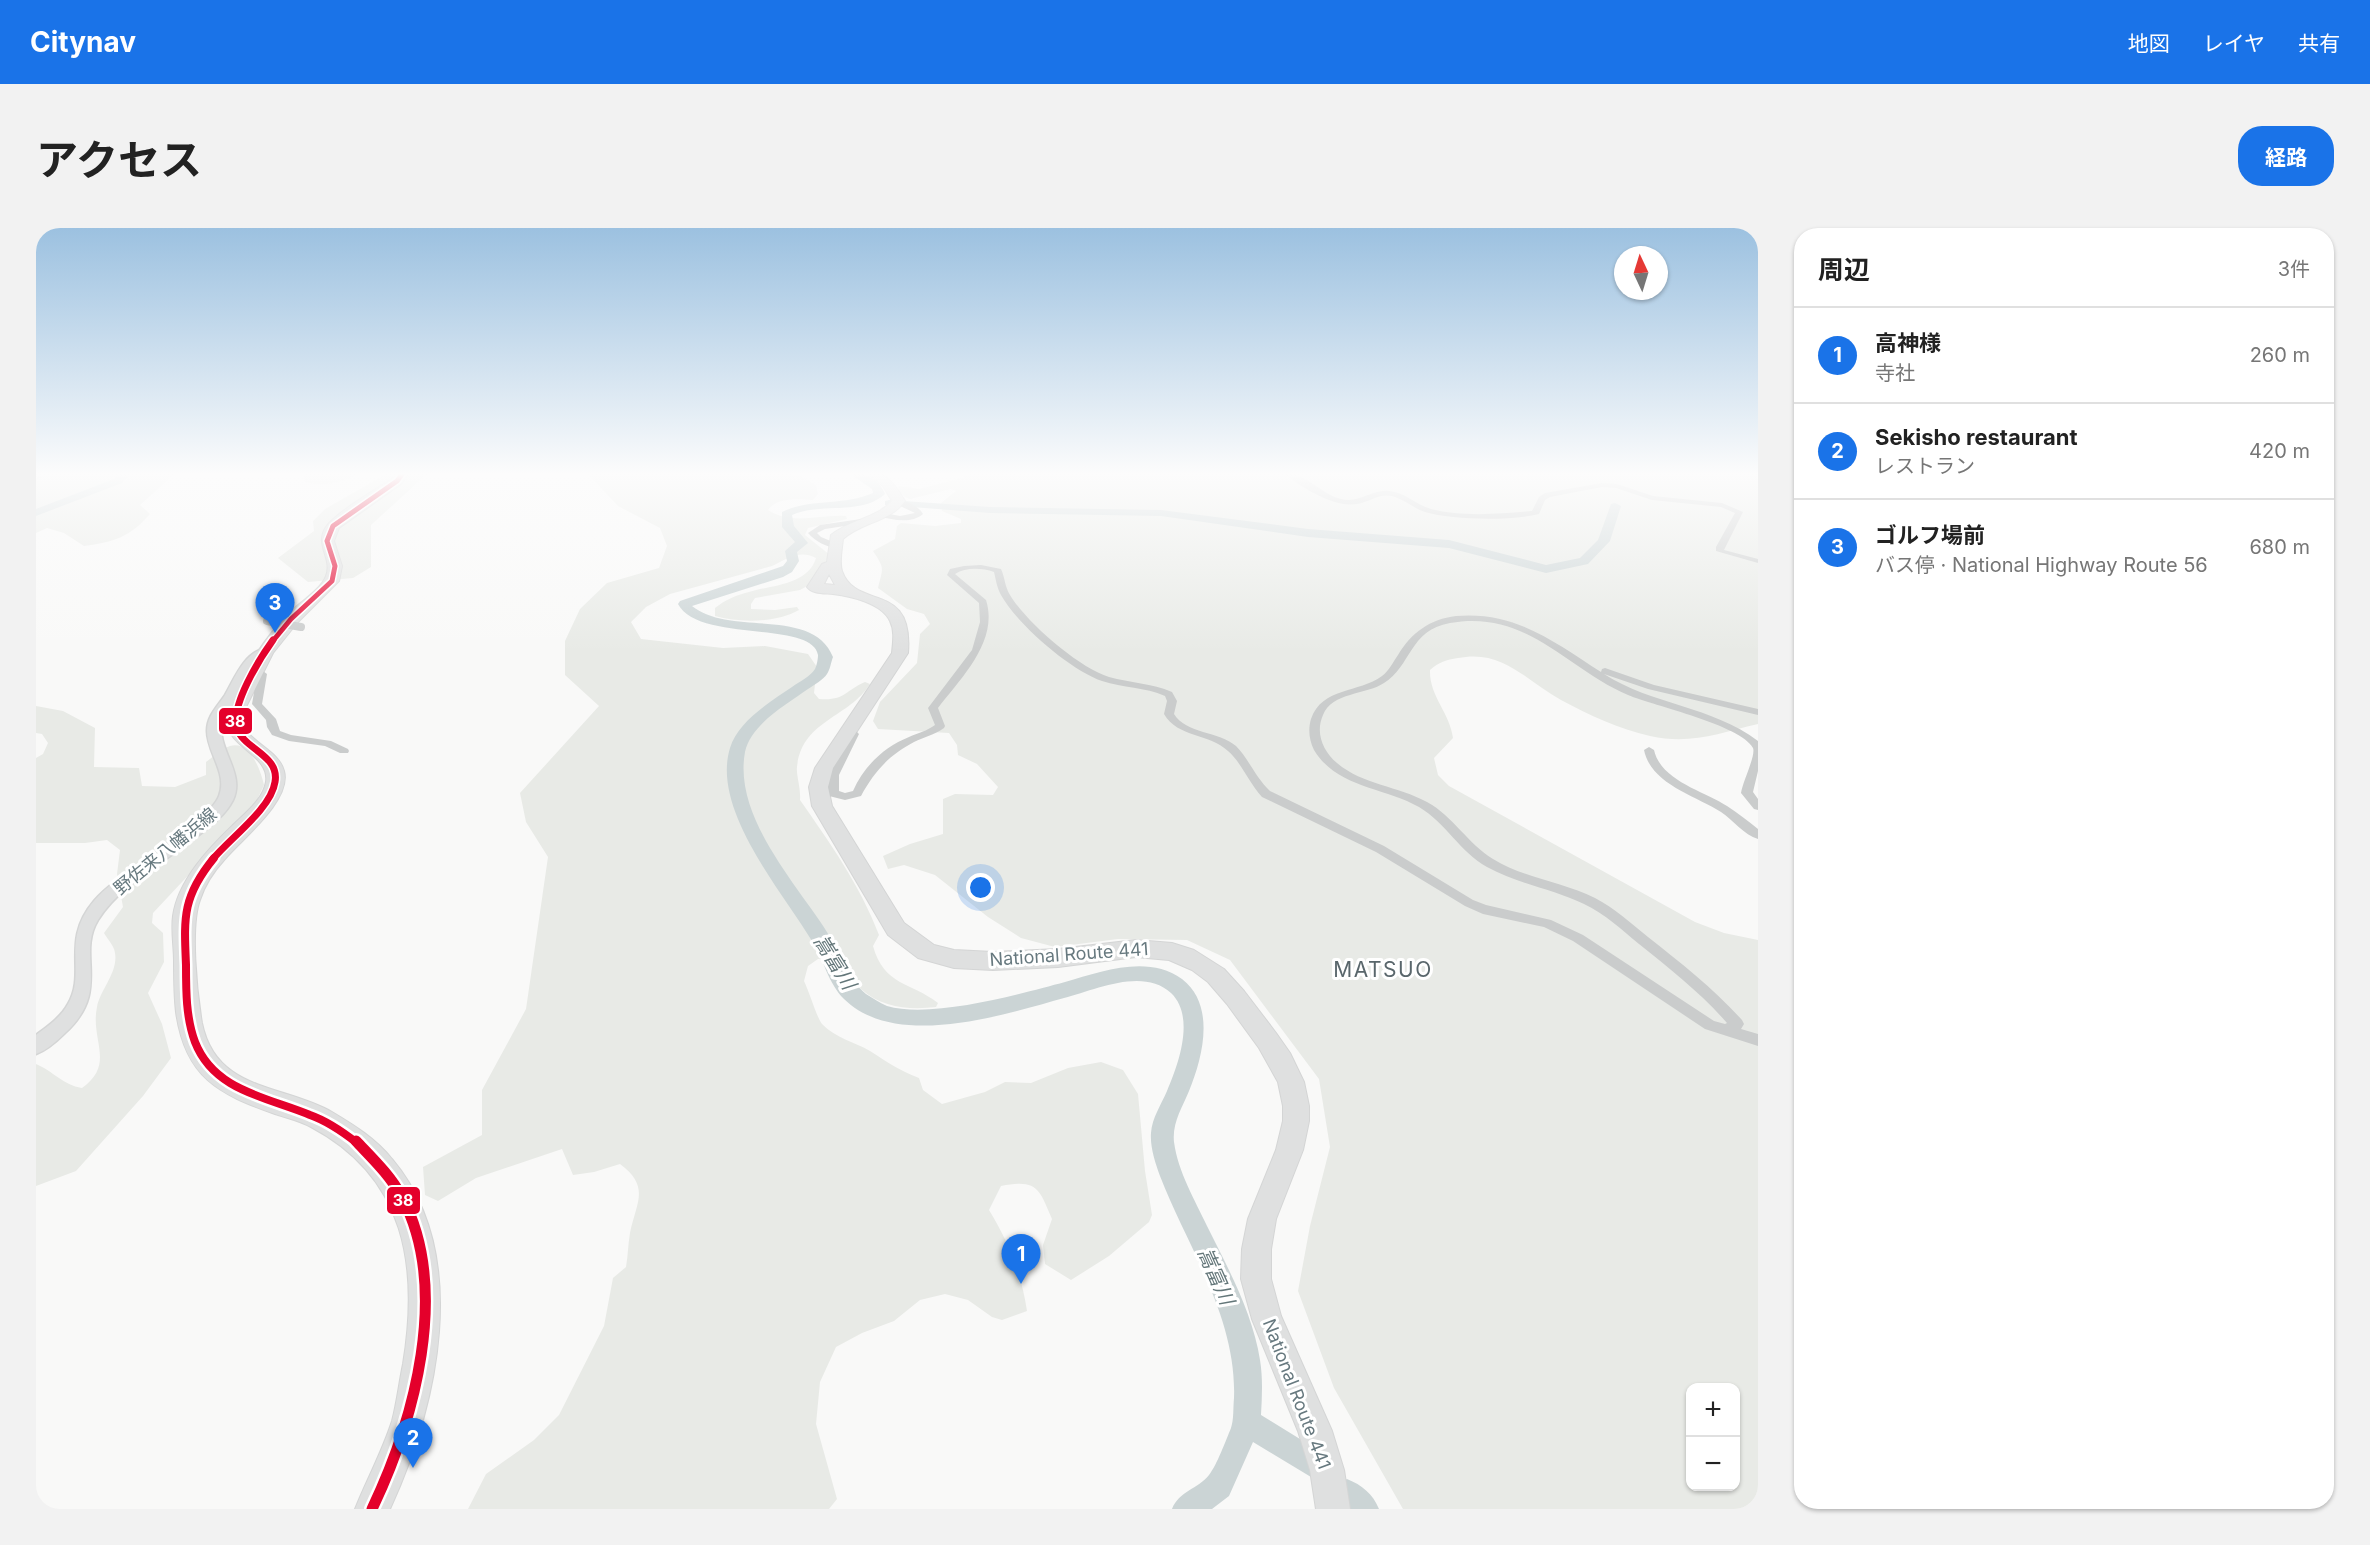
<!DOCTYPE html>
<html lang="ja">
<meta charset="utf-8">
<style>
:root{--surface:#fff;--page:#f2f2f2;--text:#222;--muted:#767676;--line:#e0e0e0;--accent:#1a73e8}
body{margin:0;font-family:Inter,"Noto Sans JP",sans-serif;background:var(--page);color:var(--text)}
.controls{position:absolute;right:18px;bottom:18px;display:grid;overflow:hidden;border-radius:12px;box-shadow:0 2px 4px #0004}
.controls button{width:54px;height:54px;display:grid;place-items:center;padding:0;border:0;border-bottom:2px solid var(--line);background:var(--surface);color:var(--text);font:30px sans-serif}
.compass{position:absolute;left:1578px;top:18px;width:54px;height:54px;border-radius:50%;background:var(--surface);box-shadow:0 2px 4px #0004;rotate:356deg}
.you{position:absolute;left:945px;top:660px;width:21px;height:21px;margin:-15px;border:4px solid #fff;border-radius:50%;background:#1a73e8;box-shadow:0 0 0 9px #1a73e833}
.badge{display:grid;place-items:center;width:39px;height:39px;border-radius:50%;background:var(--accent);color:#fff;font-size:20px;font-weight:700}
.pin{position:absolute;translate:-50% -50px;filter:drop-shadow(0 2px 3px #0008)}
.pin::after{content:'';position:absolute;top:32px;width:21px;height:18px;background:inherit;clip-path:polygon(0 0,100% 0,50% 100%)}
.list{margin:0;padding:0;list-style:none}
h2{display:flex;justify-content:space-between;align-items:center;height:78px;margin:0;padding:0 24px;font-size:26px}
h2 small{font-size:20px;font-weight:400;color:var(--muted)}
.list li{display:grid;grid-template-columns:39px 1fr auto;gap:18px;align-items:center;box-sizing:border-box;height:96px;padding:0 24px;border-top:2px solid var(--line)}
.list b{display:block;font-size:22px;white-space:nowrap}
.list p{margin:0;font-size:20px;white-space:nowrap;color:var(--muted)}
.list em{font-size:20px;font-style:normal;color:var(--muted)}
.map{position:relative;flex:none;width:1722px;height:1281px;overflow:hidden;border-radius:24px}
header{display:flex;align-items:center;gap:36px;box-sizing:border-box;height:84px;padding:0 30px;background:var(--accent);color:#fff}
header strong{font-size:28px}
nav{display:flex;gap:33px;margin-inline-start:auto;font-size:21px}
.intro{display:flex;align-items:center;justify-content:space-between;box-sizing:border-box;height:144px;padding:0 36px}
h1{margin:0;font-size:42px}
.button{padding:15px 27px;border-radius:24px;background:var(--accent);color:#fff;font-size:21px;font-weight:700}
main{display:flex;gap:36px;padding:0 36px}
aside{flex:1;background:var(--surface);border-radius:24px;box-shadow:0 2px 4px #0004}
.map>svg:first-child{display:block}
.green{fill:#e8eae6;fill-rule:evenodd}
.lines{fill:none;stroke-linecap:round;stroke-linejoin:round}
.river{fill:#cbd4d5;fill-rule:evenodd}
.secondary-casing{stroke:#d4d5d5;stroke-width:3}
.highway-casing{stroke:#d4d5d5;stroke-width:2}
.street{fill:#cacccc;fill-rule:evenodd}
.secondary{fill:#dfe0e0;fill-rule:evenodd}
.highway{fill:#dfe0e0;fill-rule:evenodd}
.street-bridge{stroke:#cacccc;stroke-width:8}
.bus-1-far3-casing{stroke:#fff;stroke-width:8}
.bus-1-far2-casing{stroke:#fff;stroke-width:10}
.bus-1-far1-casing{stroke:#fff;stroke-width:13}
.bus-1-casing{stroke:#fff;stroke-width:16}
.bus-1-far3{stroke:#e4002b;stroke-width:5}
.bus-1-far2{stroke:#e4002b;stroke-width:7}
.bus-1-far1{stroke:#e4002b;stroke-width:8}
.bus-1{stroke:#e4002b;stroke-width:11}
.labels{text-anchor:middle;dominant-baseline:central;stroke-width:6;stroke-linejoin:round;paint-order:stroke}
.street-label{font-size:18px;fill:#67797f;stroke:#fff}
.water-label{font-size:20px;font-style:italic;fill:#637679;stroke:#fff}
.quarter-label{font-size:21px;letter-spacing:1.5px;fill:#59666b;stroke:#fff}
.line-badge{stroke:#fff;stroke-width:2}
.badge-label{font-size:16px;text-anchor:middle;font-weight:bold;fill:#fff}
</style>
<header>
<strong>Citynav</strong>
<nav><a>地図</a><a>レイヤ</a><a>共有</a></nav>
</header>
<div class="intro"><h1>アクセス</h1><a class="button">経路</a></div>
<main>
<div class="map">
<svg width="1722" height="1281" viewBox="0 0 1722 1281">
<rect width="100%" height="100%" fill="#f9f9f8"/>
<path class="green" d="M0,245h140l-36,32 10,9c-20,23 -36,28 -66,32l-20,-13 -17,-5 -11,5z
M268,245h58c-19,9 -37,14 -57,9z
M352,245h40l-57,52v42l-18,11 -45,4 -30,-24 36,-27 -1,-10 12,-12z
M551,245h192l21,3 16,9 2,9 -5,6c-15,-1 -36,-3 -45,10 24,16 52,4 78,6l1,3 -39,9 -3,7 25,20 -21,30 -9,5 -45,8 -4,6v5l24,1 22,-3 2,3c-23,13 -59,13 -84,6v-8c10,-8 21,-13 34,-16 23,-7 59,-7 67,-34 -16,-9 -30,1 -44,8l-102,28 -24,13 -15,15 10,17 82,9 42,-2 43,8 9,13 -3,26 5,6c26,2 25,-8 46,-17l5,2c-21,34 -68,36 -73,83 -1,8 4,21 3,33 30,43 60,85 79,135l-6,11c11,40 38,36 65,57l-2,4c-26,3 -54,1 -75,-18 -7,-7 -12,-19 -18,-28l-25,-2 -10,7 -4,15c5,10 13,37 18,43 13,14 33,18 48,27 19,12 28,19 49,27l4,12 19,14 43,-12 20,-10 26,1 37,-15 33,-6 22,8 15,24 7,77 7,44 -3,7 -40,34 -38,24 -26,-16 -2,-19 9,-26c-13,-31 -15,-40 -51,-33l-12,24c20,33 32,62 38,101l-25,9 -10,-3 -24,-17 -23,-6 -25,6 -26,21 -32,12 -26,14 -16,35 -4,42 21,75 -8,10h-361l18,-35 48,-34 25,-25 45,-89 9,-48 13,-11c2,-11 2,-23 4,-34 6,-30 21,-46 -10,-69l-26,8 -21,3 -11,-26 -86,29 -38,23 -13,-6 -2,-28 59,-32v-45l44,-81 22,-152 -22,-35 -6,-29 79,-87 -34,-31v-34l15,-32 27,-26 52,-15 8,-22 -7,-18 -42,-22z
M934,245h788v251c-39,9 -67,21 -108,12 -31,-7 -61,-21 -89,-36 -36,-20 -58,-51 -103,-42 -12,2 -19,4 -28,12 -1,26 20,43 23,68l-19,20 4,17 11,11 246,136 29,11 34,7v569h-355l-69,-121 -36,-97 12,-65 20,-79 -11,-68 -89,-119 -43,-20 -69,-1 -63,8 -34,-9 -33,-21 -53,-42 -31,-10 -16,4 -5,-13 27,-12 33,-10v-35l12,-5 38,1 5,-8 -21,-23 -19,-9 -1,-10 -8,-12 -71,-4 -5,-8 7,-19 37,-39 3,-29 10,-10 -6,-10 -17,-5 -29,-21c5,-21 7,-19 -5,-37l22,-12 2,-13 4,-3 34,3 26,-3v-4l-19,-8 -1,-8 15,-12 -5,-2 -41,10 -5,-2 -7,-7 1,-4 20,3 43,-11zM1654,1160h46v98h-46z
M0,478l27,5 32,17 -1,39 45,1 3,18 33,1 31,-12v-13c7,-5 16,-13 24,-16 20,-6 31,25 34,39l-9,19 -102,109 -1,10 11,10 1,29 -16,31 14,31 9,34 -28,38 -67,75 -40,15v-122c17,7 27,21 46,24 34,-24 8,-48 15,-81 3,-18 24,-37 17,-58 -2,-5 -7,-11 -10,-16l19,-26 -6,-33 3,-24 -13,-10 -22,3h-49v-85l7,-4 5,-11 -6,-9 -6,-1z"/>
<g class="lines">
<path class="river" d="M84,245h11l-9,10 -86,33v-7l78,-30z
M813,245c14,-1 31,6 36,21 -24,22 -65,8 -93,21l2,11 14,17 -11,9 2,9 -7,11 -9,5 -91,29c38,31 121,0 141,51 -2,5 -3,13 -6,17 -4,6 -13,11 -19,15 -21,15 -57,35 -63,63 -9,49 25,98 52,137 11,16 24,32 34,50 11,19 17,40 35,55 7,4 14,9 21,12 45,13 133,-12 178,-24 36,-10 82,-28 117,-3 34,26 21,78 7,112 -7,17 -17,32 -15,51 4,30 21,58 33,84 21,42 46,88 53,134 3,18 2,37 1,55l60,37 5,10 -5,10 -10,5 -58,-35 -24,54 -17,13h-40c7,-18 26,-20 37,-34 8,-10 17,-35 22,-47 3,-9 2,-20 3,-30 3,-80 -46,-150 -74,-222 -5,-14 -10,-29 -9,-43 1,-15 10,-28 16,-42 11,-26 29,-74 4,-98 -28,-26 -76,-3 -107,5 -61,17 -168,52 -220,1 -16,-16 -20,-39 -32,-58 -30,-50 -101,-131 -82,-193 8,-27 40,-46 62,-61 7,-5 19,-11 23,-18 2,-4 3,-11 3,-14 -6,-35 -120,-12 -140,-51l2,-3 103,-35 4,-5 -2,-10 10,-9 -13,-15v-15c29,-14 62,-6 91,-19l-1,-4z
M853,272l101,7 171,3 147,19 141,11 97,25 34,-7 18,-18 13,-36 4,-1 6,3 -11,35 -22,23 -42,9 -97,-25 -141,-11 -147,-21 -171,-3 -105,-8v-4z
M1311,1251c15,6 26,15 32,30h-37l-5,-5 -5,-10 5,-10z"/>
<defs>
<path id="secondary" d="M0,245h10l-10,6z
M229,420l6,4c-4,6 -11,9 -17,15 -4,5 -31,49 -32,54 -6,28 24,52 11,79 -8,16 -24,27 -38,38 -32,25 -75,47 -97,82 -22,36 14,70 -33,113 -8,8 -18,17 -29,21v-19c12,-9 25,-18 32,-31 19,-32 -8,-63 26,-103 25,-30 115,-78 125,-105 9,-23 -12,-43 -12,-65 0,-15 10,-24 18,-36 10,-17 18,-41 40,-47z"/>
<path id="highway" d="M361,245h12l-8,11 -62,44 -5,13 8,25 -3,15 -42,42 -24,30 -27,54 -2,12 2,11c10,15 33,22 38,41 8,29 -42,68 -59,88 -11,12 -20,25 -25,41 -10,27 -3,93 2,123 14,69 81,61 130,89 22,13 44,27 60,47 81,96 45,248 -2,350h-35c12,-30 27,-57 37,-88 5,-19 7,-38 11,-57 16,-97 3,-187 -92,-237 -11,-6 -24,-9 -36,-13 -57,-20 -90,-37 -99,-102 -2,-17 -2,-34 -2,-51 0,-15 -3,-30 -1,-45 5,-35 34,-66 59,-90 12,-12 31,-26 34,-44 4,-27 -38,-34 -40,-62 -1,-27 45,-90 64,-108 11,-10 31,-23 36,-36 7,-18 -12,-31 0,-49 9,-14 51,-38 67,-49z
M831,245c21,-1 28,12 38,28 -15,21 -43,21 -62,38 -1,10 -4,23 -1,32 14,40 72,9 66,82l-75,115 -5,19 4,19 72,117 30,22 20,5 39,2 65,-3 78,-9 36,3 22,7 30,19 20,22 32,42 14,20 14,29 5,24v15l-6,29 -27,69 -5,30v30l10,37 51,115 12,39 6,39h-34l-6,-39 -12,-39 -46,-112 -11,-40 1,-30 6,-30 28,-69 7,-29v-15l-5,-24 -19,-34 -32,-44 -19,-22 -16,-12 -23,-10 -33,-3 -78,10 -65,3 -39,-2 -36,-10 -30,-23 -76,-129 -3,-19 6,-19 77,-115c1,-11 3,-22 -2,-32 -8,-18 -40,-25 -57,-27 -9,-1 -21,0 -26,-7l15,-23 5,-2 4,-27c18,-15 46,-17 61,-34l-9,-15zM793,346l6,11 -11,-1z"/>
</defs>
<use href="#secondary" class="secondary-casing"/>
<use href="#highway" class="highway-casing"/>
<path class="street" d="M1247,245c21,-2 38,21 58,26 18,5 31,-10 48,-8 16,1 27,14 42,18 31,8 69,5 101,2l7,-14 6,-4 57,-10 15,1 36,12 69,7 21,9 -19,38 34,9v4l-42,-12v-4l19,-34 -14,-6 -69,-7 -36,-12 -14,-1 -52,10 -5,3 -6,14c-28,7 -87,6 -114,-2 -12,-4 -21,-13 -33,-16 -13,-3 -23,6 -35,8 -23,4 -56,-17 -74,-31z
M860,272c9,0 23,6 27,14 -13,11 -31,5 -47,2l-1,-2 4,-2 21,4 15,-3 -19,-9z
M825,291h3v4l-39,6 -8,4 4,4 17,7v4c-11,0 -23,-7 -30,-15l12,-8z
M945,337l20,4c4,9 4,18 9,26 16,27 69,73 99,82 21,6 43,6 63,15l5,9 -3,13c12,20 45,17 62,32 12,12 20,32 34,45l114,55 89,54 13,5 65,15 32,15 131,86 11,3 2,-1c-26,-30 -57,-54 -88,-79 -17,-14 -34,-30 -55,-40 -31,-15 -66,-20 -97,-37 -27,-15 -41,-44 -68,-60 -35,-20 -82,-19 -105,-57 -5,-10 -6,-21 -3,-31 11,-32 48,-26 71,-43 7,-5 11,-14 16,-21 13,-22 32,-36 58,-39 60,-5 98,26 145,56l1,-3 3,-1 49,17 104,24v6l-110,-26 -44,-15c48,31 108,32 154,67v30l-5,21 5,7v11l-4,-1 -13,-16c2,-12 15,-38 12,-45 -12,-23 -99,-42 -125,-53 -61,-26 -101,-86 -178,-72 -41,7 -39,44 -66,60 -18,12 -52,9 -61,32 -8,18 0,36 14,48 26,22 61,23 90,39 26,14 41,42 66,57 31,19 69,23 102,39 19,10 36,25 53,39 33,26 66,52 94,83l2,4 -3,5 17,5v12l-53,-17 -132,-88 -29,-14 -61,-13 -18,-8 -89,-54 -114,-55c-13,-14 -21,-35 -34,-46 -19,-18 -50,-13 -64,-37l3,-13 -2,-5c-20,-9 -42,-8 -63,-15 -32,-11 -85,-57 -101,-86 -4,-7 -5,-15 -7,-23 -12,-4 -28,-5 -39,2l31,26c13,41 -25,78 -48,108l7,18 -1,2c-10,7 -20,9 -30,14 -25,13 -40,30 -53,54l-16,4 -16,-4c-6,-21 11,-43 19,-61l-3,-4 1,-2h8l5,5 -20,41v16l6,2 8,-2c11,-25 31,-44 56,-54 9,-4 18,-6 26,-12l-7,-17 44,-58 8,-28 -1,-19 -32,-28 3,-6 14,-3z
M220,438l11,8 -5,30 14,15 4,12 11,4 40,6 17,8 1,2 -1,2h-8l-15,-7 -36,-5 -17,-6 -5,-8 -1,-7 -14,-16 5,-29 -6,-6z
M1613,519l5,3c7,31 50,41 73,56 11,7 21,15 31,23v10c-14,-4 -25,-19 -37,-27 -27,-17 -70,-28 -77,-62z"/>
<use href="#secondary" class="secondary"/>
<use href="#highway" class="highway"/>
<path class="street-bridge" d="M231,393l34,6"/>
<defs>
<path id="bus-1-far3" d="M236,414l19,-23 41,-38 3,-15 -8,-25 6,-15 64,-45 6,-8"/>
<path id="bus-1-far2" d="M176,632c18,-22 59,-51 63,-78 5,-27 -32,-33 -38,-54 -7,-22 23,-70 36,-88"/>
<path id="bus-1-far1" d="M178,630c-32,39 -30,60 -28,107 0,26 0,53 9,77 19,49 72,55 115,73 17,6 33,17 47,28"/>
<path id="bus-1" d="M320,913c17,18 34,34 46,56 49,93 12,224 -30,312"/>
</defs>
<use href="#bus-1-far3" class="bus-1-far3-casing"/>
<use href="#bus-1-far2" class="bus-1-far2-casing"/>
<use href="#bus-1-far1" class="bus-1-far1-casing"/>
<use href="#bus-1" class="bus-1-casing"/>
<use href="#bus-1-far3" class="bus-1-far3"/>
<use href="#bus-1-far2" class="bus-1-far2"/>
<use href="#bus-1-far1" class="bus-1-far1"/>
<use href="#bus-1" class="bus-1"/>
</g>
<linearGradient id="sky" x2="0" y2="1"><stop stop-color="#9cc1e0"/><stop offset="0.58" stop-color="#fcfcfc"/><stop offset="1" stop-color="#fcfcfc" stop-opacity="0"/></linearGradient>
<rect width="1722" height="424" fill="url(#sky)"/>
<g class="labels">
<g class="street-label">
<text transform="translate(129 623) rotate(-39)">野佐来八幡浜線</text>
<text transform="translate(1033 726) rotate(-4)">National Route 441</text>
<text transform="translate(1261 1166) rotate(69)">National Route 441</text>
</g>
<g class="water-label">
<text transform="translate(799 734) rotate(58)">嵩富川</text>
<text transform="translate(1180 1048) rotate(66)">嵩富川</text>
</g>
<g class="quarter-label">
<text x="1347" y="741">MATSUO</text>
</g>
</g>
<g class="line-badge">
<rect x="182" y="479" width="35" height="28" rx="6" fill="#e4002b"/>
<rect x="350" y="958" width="35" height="29" rx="6" fill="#e4002b"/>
</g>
<g class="badge-label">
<text x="199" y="499">38</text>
<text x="367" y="978">38</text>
</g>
</svg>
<div class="controls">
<button>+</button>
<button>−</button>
</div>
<svg class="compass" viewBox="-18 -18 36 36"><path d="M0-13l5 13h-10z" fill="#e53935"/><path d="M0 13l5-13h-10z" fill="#767676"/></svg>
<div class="you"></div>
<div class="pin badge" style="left:985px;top:1056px">1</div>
<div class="pin badge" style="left:377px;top:1240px">2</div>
<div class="pin badge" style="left:239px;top:405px">3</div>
</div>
<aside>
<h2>周辺<small>3件</small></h2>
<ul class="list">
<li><span class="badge">1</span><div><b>高神様</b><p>寺社</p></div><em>260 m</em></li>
<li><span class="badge">2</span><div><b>Sekisho restaurant</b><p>レストラン</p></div><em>420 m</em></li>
<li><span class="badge">3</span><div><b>ゴルフ場前</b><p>バス停 · National Highway Route 56</p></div><em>680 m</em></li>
</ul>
</aside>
</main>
